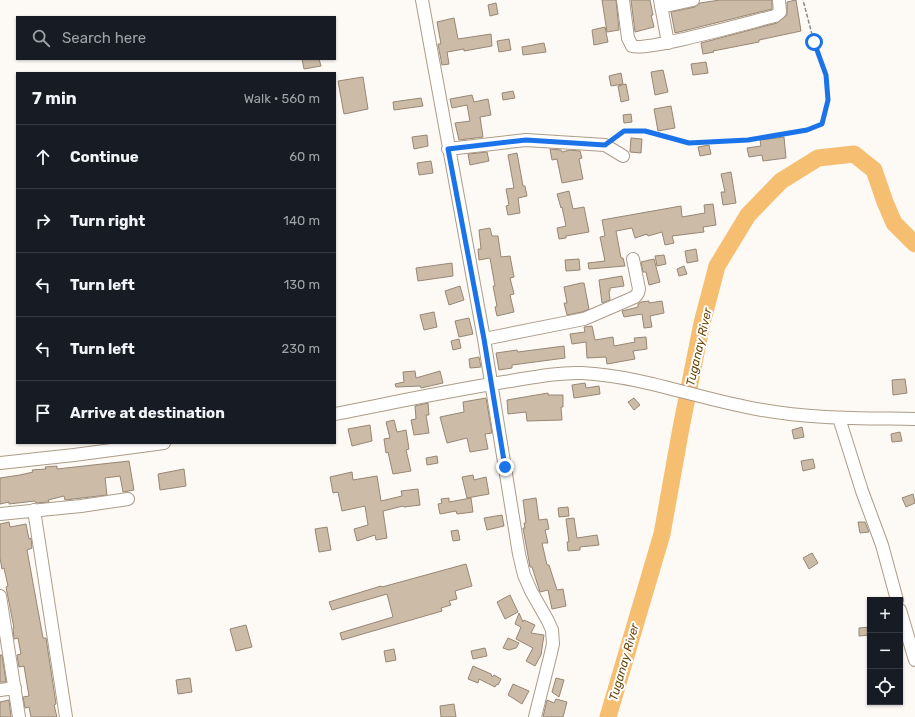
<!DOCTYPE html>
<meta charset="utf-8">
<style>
:root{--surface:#171b24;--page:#20242c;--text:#f1f3f6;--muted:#9ea1a6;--line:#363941}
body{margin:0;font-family:Rubik,sans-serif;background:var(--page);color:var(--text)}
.controls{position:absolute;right:12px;bottom:12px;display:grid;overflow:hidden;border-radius:0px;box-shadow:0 1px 3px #0004}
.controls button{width:36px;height:36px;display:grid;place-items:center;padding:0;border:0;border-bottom:1px solid var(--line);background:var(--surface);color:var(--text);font:20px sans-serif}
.stop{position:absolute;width:12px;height:12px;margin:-9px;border:3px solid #1a73e8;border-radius:50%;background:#fff}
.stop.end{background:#1a73e8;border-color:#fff;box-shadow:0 1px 4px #0008}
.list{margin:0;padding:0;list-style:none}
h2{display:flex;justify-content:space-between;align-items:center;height:52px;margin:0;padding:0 16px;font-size:17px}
h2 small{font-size:13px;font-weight:400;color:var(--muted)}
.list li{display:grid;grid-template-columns:26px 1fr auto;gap:12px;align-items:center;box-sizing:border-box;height:64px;padding:0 16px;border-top:1px solid var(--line)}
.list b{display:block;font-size:15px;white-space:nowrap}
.list em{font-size:13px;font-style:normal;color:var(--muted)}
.icon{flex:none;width:22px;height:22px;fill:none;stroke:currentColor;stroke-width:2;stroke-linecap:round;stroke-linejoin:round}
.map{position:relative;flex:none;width:915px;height:717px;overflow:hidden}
.search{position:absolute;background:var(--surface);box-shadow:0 1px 3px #0004;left:16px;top:16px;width:320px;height:44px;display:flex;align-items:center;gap:10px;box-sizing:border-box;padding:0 14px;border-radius:0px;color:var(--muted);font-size:15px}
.panel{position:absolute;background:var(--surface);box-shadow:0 1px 3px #0004;left:16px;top:72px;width:320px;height:372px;border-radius:0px}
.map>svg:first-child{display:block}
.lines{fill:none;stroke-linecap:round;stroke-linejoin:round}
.river{stroke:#f6be70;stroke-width:17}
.building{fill:#ccbba7;stroke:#978774}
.minor-casing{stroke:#ac9c88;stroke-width:14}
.path{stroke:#8d8883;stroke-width:1.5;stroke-dasharray:4 2;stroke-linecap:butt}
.minor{stroke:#fff;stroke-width:12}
.route{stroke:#1a73e8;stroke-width:5}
.labels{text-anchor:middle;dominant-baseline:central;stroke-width:4;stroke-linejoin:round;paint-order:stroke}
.water-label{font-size:12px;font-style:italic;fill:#6b4707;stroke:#fff}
</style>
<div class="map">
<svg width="915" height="717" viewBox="0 0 915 717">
<rect width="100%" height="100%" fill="#fdf9f5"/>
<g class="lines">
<path class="river" d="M608,717l54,-183 19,-106 21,-105 15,-57 31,-51 33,-34 37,-23 36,-4 20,16 11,32 9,21 21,21"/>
</g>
<path class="building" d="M602,0h14l3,30 -12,2z
M631,0h19l3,15h-2l3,12 -19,5z
M720,0h52v9l-97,24 -4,-21 24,-5 5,-4z
M796,0l5,31 -42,9v2l-46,9 1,1 -11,2 -2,-11 76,-20 10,-8v-13z
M496,3l2,11 -8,2 -2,-11z
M454,18l4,21 33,-5 1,12 -28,5v-2l-17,3 2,12 -7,1 -4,-21h3l-4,-22z
M605,27l3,15 -14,3 -2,-15z
M509,39l2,11 -12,2 -2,-11z
M544,43l2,9 -23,3 -1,-8z
M302,59h17l2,7 -17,3z
M706,62l2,11 -15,2 -2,-11z
M663,70l5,22 -13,3 -4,-23z
M621,73l2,11 -12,2 -2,-10z
M363,77l5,32 -24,5 -6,-33z
M626,84l3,16 -8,2 -3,-16z
M513,91l2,7 -12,2 -1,-7z
M472,95l2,7 14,-3 3,16 -11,2 3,20 -24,3 -4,-17 15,-2 -3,-16 -15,3 -2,-9z
M421,98l2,8 -29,4 -1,-8z
M671,106l4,22 -17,3 -4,-22z
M631,114l1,8 -8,1 -1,-8z
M427,135l1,11 -14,3 -2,-12z
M784,137l2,21 -23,3 -1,-6 -13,2 -2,-9 14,-2 -1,-6z
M631,138l11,1 -1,14 -11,-1z
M709,145l2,9 -11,2 -2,-9z
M550,149l11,1 1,2 8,-2 10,1 2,7 -3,1 4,20 -21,4 -5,-24 -5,1z
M487,152l2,9 -19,4 -2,-11z
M517,153l6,33h2l2,10 -9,2 2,15 -12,2 -2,-9 3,-1 -3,-16 8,-1 -6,-33z
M431,161l2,12 -14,2 -2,-12z
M731,172l5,31 -13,2 -2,-13h4l-4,-18z
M569,191l4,18 11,-2 5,25 -23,4v2l-7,1 -2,-11 9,-2 -4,-19 -1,1 -4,-14z
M713,204l3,21 -13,2 1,5 -32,4 2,7 -9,2 -3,-13 -14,4 -1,-2 -12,4 -3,-10 -16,3 5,27h2l2,8 -36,3 -1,-6 17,-2 -5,-24 5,-1 -3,-16 79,-14 1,11 23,-4 -1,-8z
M490,228l2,8h6l3,21 9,-1 4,21 -4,1 4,16 -4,1 4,17 -17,4 -2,-9 2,-1 -4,-20h2l-5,-28 -11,2 -1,-11h3l-2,-19z
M696,249l2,12 -11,2 -2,-12z
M664,255l2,9 -9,2 -2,-10z
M579,259l1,11 -14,1 -1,-11z
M654,259l6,23 -11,3 -3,-13h-3l-2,-10z
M452,263l1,13 -35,5 -2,-13z
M684,266l3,8 -8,2 -2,-7z
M622,276l2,10 -14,2v3h-1l1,9 -8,3 -3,-23z
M581,283h3l5,26 -7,3 -15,3 -3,-12h3l-3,-16z
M460,286l4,14 -15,5 -4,-14z
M649,301v2l13,-2 2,12 -14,3 2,11 -8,1 -2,-14 -18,3 -2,-6 16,-4v-3l3,-2z
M434,312l3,15 -13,3 -4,-15z
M469,318l4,16 -14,3 -4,-16z
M592,326l3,14 18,-3 1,9 21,-4 -1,-4 12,-1 1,12 -14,2 2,8 -28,5 -1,-7 -19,1 -1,-16 -14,2 -2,-10 15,-2 -1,-5z
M459,339l2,9 -8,2 -2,-9z
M564,346l1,12 -53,7v3l-13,2 -3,-17 21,-3 1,2z
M479,357l2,10 -11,1 -1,-9z
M415,371l1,7 24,-7 3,12 -22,5 -1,-2 -24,1 -1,-3 9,-2 -1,-10z
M905,379l2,14 -14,2 -1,-15z
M585,383l1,5 13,-2 1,8 -26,4 -2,-13z
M548,393v2h15v12h-2l1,13 -35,1 -1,-9 -18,2 -1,-14z
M486,398l6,35 -7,1 3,15 -18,3 -3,-14 -20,5 -7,-26 24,-5 -1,-10z
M634,398l6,7 -6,5 -6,-8z
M428,403l1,12h-3l3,18 -15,2 -3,-15 5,-1 -1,-13z
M394,420l3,12 9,-2 3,19 -3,1 5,21 -18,3 -5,-22 -2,1 -2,-14 6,-1 -4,-16z
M370,425l2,16 -20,5 -4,-17z
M802,427l2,10 -10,2 -2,-9z
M900,432l2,9 -10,1 -1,-8z
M437,456l1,7 -11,2 -1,-7z
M813,459l2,9 -12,3 -2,-10z
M129,461l5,29 -11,2 -3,-16 -15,2 2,17 -42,5 -1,-4 -16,4 1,2 -13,1 -1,-2 -26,3v-2l-9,2v-26l20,-3 13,-3 -1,-2 14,-1 -1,-2 12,-1v3z
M184,469l2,17 -26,4 -2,-16z
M352,472l1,8 24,-4 4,25 21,-5 -1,-5 17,-2 2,16 -16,2 -1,-1 -20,5 4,27 -11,2 -1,-5 -18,6 -3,-12 14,-4 -3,-19 -23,5 -4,-19 -5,1 -3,-16z
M473,475l1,5 12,-3 3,17 -22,4 -5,-21z
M913,494l2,9 -9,4 -4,-9z
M449,498v4l22,-4 2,14 -16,2 -1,-3 -16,3 -2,-10 4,-1 -1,-4z
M536,498l3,22 8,-1 2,10 -4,1 3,13h-6l5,22h2l8,25 6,-1 3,17 -14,3 -4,-19 -8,2 -8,-25h-2l-7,-39h2l-1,-5h2l-3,-23z
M568,507l1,9 -10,1 -1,-9z
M502,515l2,11 -17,4 -3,-12z
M574,518l3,20 20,-3 2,10 -19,2v3l-12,1 -1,-9h2l-3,-23z
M9,522l1,5 16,-3 3,15 2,-1 1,10 -5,2 16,88h3l10,66 -2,1 3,12h-26l-2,-10 -4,1 -2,-11 6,-1 -5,-30 -5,1 -2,-12 4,-1 -3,-16 -4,1 -1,-11h1l-8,-41 2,-1 -4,-18 -2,1 -2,-11v-34z
M858,522h7l4,10 -9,1z
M327,527l4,23 -12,2 -4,-23z
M458,530l2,10 -7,1 -2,-10z
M812,553l6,10 -9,6 -6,-11z
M466,564l6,22 -17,5 2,8 -8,2 2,4 -10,3 1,3 -100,29 -2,-7 53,-16 -6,-23 -55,16 -3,-8 52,-16 1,1z
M510,595l8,17 -13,7 -8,-17z
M519,613l4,9 1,-2 11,5 -4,8 13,2 -3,20 -6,11 -9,-5 7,-13 -17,-9 5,-12 -6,-3z
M246,625l6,22 -16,4 -6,-22z
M870,627v8l-11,1v-8z
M508,638l11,5 -3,5 -7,2 -6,-2z
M485,648l2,8 -14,3 -2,-8z
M394,649l2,11 -10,2 -2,-11z
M0,655h2l4,27h-6z
M473,666l18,8 1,3 2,-2 7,4 -3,6 -1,-1 -2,3 -16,-8 -1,4 -10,-4z
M190,678l2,14 -14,2 -2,-14z
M556,678l8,2 -5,17 -7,-5z
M513,684l16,7 -7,13 -14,-9z
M556,699l11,3 -4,15h-20l4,-17 7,3z
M9,700l2,17h-11v-15z
M454,704l2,13h-15l-1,-11z"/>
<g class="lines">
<defs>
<path id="minor" d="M422,0l62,339 35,215 5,21 7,16 17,30 4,9 1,14 -3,13 -15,60
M623,0l5,38 4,8c13,6 122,-25 143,-30l5,-4 -1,-12
M660,0l8,43
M661,7l32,-7
M448,149l78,-9 79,5 18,11
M484,339l100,-20 51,-22 3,-4 1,-4 -6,-30
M335,414c56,-11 112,-23 169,-32 25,-4 52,-10 78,-9 61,3 119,27 180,37 50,9 102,8 153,9
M839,418l23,73 20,54 15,55
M0,463l74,-8 90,-12
M34,510l32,207
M0,514l81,-8 47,-7
M0,596l19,121
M900,610l15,50
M0,690l15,-2"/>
</defs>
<use href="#minor" class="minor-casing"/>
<path class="path" d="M614,138l10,-7h21l44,12 59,-3 59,-10 15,-6 6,-24 -2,-25 -12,-33 -11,-42"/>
<use href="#minor" class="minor"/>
</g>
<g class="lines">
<path class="route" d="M505,467l-21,-128 -36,-190 78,-9 79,5 19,-14h21l44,12 59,-3 59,-10 15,-6 6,-24 -2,-25 -12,-33"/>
</g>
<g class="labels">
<g class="water-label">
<text transform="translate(699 347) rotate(-77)">Tuganay River</text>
<text transform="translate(624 662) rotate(-74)">Tuganay River</text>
</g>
</g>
</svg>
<div class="controls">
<button>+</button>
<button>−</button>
<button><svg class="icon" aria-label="locate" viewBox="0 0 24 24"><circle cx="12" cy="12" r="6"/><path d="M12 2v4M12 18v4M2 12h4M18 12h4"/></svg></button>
</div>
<div class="stop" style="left:814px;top:42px"></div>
<div class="stop end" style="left:505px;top:467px"></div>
<div class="search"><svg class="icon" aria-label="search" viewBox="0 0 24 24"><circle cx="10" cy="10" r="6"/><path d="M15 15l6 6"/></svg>Search here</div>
<section class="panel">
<h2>7 min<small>Walk · 560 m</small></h2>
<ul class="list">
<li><svg class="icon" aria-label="ahead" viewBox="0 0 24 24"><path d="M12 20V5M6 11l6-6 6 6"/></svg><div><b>Continue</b></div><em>60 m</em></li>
<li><svg class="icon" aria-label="right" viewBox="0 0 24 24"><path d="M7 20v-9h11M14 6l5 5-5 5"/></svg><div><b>Turn right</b></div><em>140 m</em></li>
<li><svg class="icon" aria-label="left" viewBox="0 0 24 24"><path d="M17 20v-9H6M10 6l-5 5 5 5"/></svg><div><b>Turn left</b></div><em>130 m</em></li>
<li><svg class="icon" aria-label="left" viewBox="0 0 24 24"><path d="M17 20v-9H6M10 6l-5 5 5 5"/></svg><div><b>Turn left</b></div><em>230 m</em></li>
<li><svg class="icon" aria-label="arrive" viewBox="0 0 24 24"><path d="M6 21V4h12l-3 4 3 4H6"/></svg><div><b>Arrive at destination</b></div></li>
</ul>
</section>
</div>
